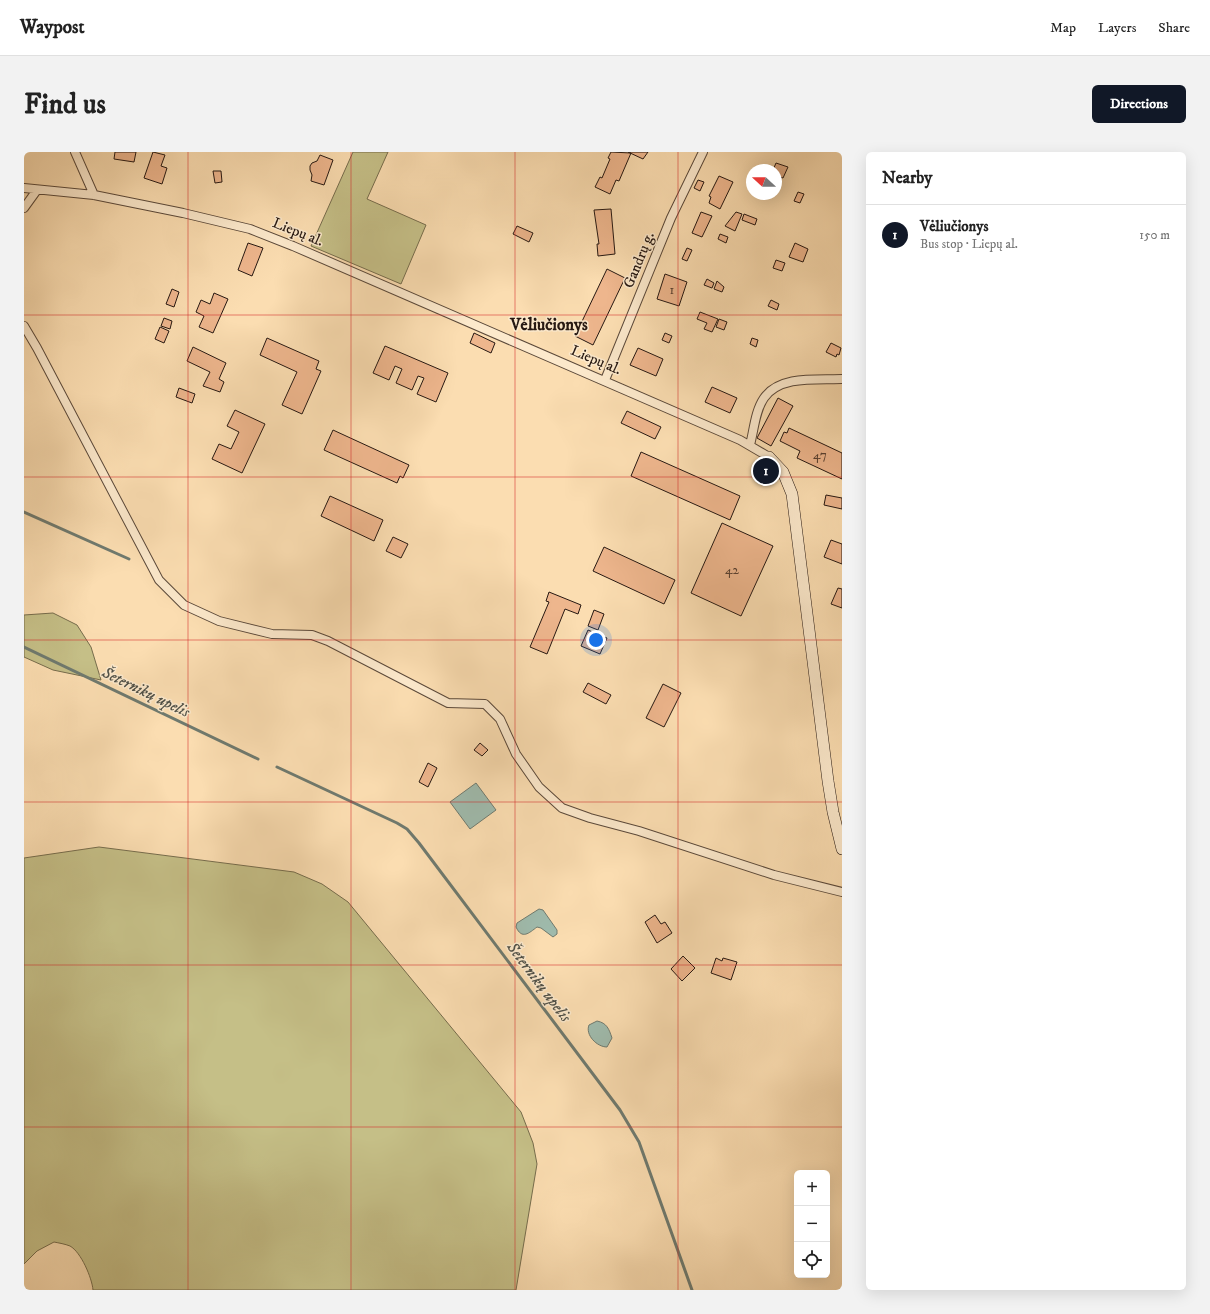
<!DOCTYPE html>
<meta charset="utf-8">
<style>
:root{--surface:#fff;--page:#f2f2f2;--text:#222;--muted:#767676;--line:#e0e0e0;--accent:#111827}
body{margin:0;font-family:"IM FELL DW Pica",serif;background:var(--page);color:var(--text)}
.controls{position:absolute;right:12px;bottom:12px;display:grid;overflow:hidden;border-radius:6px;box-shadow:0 4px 16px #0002}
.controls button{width:36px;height:36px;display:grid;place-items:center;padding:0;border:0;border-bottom:1px solid var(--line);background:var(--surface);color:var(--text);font:20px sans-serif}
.compass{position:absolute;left:722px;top:12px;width:36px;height:36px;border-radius:50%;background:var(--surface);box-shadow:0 4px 16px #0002;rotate:291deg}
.you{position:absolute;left:572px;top:488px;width:14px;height:14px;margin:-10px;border:3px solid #fff;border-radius:50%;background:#1a73e8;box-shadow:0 0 0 6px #1a73e833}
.badge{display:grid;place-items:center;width:26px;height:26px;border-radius:50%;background:var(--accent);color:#fff;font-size:13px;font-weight:700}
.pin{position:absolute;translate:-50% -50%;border:2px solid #fff;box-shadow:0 1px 4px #0006}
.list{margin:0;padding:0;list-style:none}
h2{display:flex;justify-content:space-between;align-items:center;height:52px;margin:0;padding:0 16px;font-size:17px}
h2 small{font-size:13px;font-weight:400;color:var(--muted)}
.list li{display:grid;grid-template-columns:26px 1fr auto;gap:12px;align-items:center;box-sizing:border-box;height:60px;padding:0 16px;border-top:1px solid var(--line)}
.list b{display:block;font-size:15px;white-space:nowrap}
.list p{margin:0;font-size:13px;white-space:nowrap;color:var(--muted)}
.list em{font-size:13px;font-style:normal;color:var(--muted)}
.icon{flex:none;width:22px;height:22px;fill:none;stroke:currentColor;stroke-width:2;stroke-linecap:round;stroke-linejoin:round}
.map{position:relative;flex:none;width:818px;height:1138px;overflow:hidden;border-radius:6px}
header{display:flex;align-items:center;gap:24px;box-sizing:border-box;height:56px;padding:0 20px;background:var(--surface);border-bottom:1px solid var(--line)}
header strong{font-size:19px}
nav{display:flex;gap:22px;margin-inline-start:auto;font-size:14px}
.intro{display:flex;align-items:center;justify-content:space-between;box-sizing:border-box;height:96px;padding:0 24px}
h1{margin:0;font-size:28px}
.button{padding:10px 18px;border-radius:6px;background:var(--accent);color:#fff;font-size:14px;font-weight:700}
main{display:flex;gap:24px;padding:0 24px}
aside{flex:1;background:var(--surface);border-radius:6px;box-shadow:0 4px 16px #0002}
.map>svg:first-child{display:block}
.green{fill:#c5bf87;stroke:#766c4c}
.water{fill:#9fbbad;stroke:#6f7a6f}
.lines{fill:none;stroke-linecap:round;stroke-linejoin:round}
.stream{stroke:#6f7a6f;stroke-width:3}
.building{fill:#eeb68d;stroke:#261812}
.street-casing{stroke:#5b493a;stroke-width:10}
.secondary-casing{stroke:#261812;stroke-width:12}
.street{stroke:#fce9cc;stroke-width:8}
.secondary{stroke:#fce9cc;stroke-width:11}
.grid{fill:none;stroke:#d62828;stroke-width:1;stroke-opacity:0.55}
.labels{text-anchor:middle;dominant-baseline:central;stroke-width:3;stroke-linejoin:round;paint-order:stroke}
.number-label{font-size:13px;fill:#584031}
.street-label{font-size:15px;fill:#261812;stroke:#fce9cc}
.water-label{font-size:16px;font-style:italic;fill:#505148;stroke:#fce9cc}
.quarter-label{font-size:17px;font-weight:bold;fill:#261812;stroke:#fce9cc}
</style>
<header>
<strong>Waypost</strong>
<nav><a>Map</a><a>Layers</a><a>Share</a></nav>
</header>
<div class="intro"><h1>Find us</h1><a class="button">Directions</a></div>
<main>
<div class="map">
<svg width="818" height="1138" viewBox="0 0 818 1138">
<rect width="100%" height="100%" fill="#fbddb1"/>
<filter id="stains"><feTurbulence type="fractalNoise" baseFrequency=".005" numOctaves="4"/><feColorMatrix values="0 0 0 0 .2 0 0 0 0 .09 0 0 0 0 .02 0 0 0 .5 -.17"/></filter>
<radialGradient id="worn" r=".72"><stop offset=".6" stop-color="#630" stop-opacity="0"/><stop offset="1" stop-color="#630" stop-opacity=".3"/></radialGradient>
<path class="green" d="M329,0h35l-21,47 59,26 -25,59 -90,-38z
M29,461l24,12 14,22 10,33 -48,-10 -29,-13v-42z
M75,695l195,25 28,12 26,18 173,210 12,31 4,21 -21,126h-423c-1,-12 -12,-38 -23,-44 -5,-2 -11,-3 -16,-4l-17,9 -13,13v-406z"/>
<path class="water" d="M452,631l20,27 -26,19 -20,-27z
M515,757l4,1 14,20v4l-4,3 -12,-9 -4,-1c-8,6 -15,13 -21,0l1,-4z
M573,869c10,2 12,8 15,17l-5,9c-10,0 -22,-12 -18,-22z"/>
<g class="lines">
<path class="stream" d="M0,360l105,47
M0,495l234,112
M253,615l120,56 10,6 12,14 201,267 19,32 53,148"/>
</g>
<path class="building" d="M91,0h21l-2,10 -20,-3z
M129,0l12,3 -4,11 6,2 -5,16 -18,-6z
M587,0l20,1 -12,28 -3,-1 -6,14 -15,-7 5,-10 2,1 8,-19 -2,-1z
M604,0h20l-5,7z
M296,3l13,5 -9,25 -13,-4 1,-6 -2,-5v-4l2,-3 5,-2z
M752,11l12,4 -5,11 -7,-2v-6h-3z
M189,19h8l1,11 -7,1z
M695,24l14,6 -13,27 -11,-6 2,-6 -2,-1z
M674,28l6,2 -4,9 -6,-3z
M774,40l6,2 -4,9 -6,-2z
M587,57l4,45 -17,2 -1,-12h2l-5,-34z
M677,60l11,4 -10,21 -10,-4z
M712,60l6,2 -7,17 -10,-5z
M720,62l13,5 -2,6 -13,-5z
M493,74l16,7 -4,9 -16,-8z
M696,82l8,3 -2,6 -8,-4z
M224,91l15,5 -11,28 -14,-6z
M771,91l13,6 -5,13 -14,-5z
M663,96l5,2 -5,11 -5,-2z
M752,108l9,3 -3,8 -9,-3z
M583,117l18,9 -32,67 -18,-9z
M641,122l22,8 -8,24 -22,-7z
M683,127l7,4 -2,5 -8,-3z
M693,129l7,6 -2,5 -8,-3z
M148,137l7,3 -5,15 -8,-3z
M190,141l14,6 -15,34 -14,-6 5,-11 -8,-4 5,-12 9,4z
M747,148l8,4 -2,6 -9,-4z
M676,160l18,7 -6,13 -8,-3 3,-6 -10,-4z
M140,166l8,3 -2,8 -9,-3z
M695,167l8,3 -3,8 -8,-3z
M136,175l9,4 -5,12 -9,-4z
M450,181l21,10 -4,10 -21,-10z
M641,181l7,3 -3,7 -7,-3z
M243,186l52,23 -3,8 5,2 -19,43 -20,-9 15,-33 -37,-17z
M728,186l6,2 -2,7 -6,-3z
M807,191l10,5 -2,7 -2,-1 -1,3 -10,-5z
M361,194l63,27 -12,29 -19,-8 7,-16 -6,-2 -6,14 -16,-7 6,-14 -7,-3 -6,14 -16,-7z
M169,195l33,16 -7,16 5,3 -4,10 -17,-6 7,-14 -23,-11z
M614,196l25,11 -7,17 -26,-11z
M688,235l25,11 -7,15 -25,-11z
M155,236l16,6 -3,9 -16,-6z
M754,246l15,8 -22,40 -14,-8z
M211,258l30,14 -23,49 -30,-14 7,-15 12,5 8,-17 -12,-6z
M603,259l34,16 -6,12 -34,-16z
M765,276l53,25v26l-45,-21 3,-7 -20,-10 4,-9 3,1z
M309,278l76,35 -6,13 -3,-2 -3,7 -73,-33z
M617,300l99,44 -10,24 -99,-44z
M802,343l16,3v11l-18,-4z
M306,344l53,24 -9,21 -53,-25z
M698,371l51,23 -32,70 -50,-23z
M369,385l15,7 -7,14 -15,-7z
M807,388l11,4v20l-18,-7z
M580,395l71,33 -11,24 -71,-33z
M814,436l4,1v19l-11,-4z
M525,440l32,13 -3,9 -13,-5 -18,45 -17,-7 19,-45 -3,-1z
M570,458l10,4 -6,16 -10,-4z
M564,478l19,8 -7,16 -19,-8z
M564,531l23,12 -5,9 -23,-12z
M639,532l18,9 -17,34 -18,-9z
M456,591l8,7 -6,6 -8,-6z
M404,611l9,5 -9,19 -9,-5z
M631,763l6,9 4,-2 7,11 -15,10 -12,-21z
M659,804l12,12 -13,13 -11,-12z
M692,806l6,3 1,-3 14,4 -6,18 -20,-7z"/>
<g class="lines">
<defs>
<path id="street" d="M51,0l19,43
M0,36l70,7 89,18 67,16 43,17 447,194 29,17
M0,56l13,-18
M0,174l13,22 122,232 25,25 35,16 53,13 40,1 16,6 120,62 37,1 15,15 16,35 23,33 23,21 28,10 49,13 135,44 68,17
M581,228l66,-162 32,-66
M726,293c4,-15 5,-34 14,-47 16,-23 53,-18 78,-19"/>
<path id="secondary" d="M745,305l14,15 9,22 36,287 5,31 9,37"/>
</defs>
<use href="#street" class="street-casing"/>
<use href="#secondary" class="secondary-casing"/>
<use href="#street" class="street"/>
<use href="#secondary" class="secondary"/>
</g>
<path class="grid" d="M164,0v1138M327,0v1138M491,0v1138M654,0v1138M0,163h818M0,325h818M0,488h818M0,650h818M0,813h818M0,975h818"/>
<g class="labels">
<g class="number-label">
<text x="648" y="138">1</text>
<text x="796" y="303">47</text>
<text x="708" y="418">42</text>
</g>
<g class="street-label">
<text transform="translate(274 80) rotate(22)">Liepų al.</text>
<text transform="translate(615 108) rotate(-68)">Gandrų g.</text>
<text transform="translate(572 208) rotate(23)">Liepų al.</text>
</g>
<g class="water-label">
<text transform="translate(122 540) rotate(26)">Šeternikų upelis</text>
<text transform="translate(515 830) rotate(53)">Šeternikų upelis</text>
</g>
<g class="quarter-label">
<text x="525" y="173">Vėliučionys</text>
</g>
</g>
<rect width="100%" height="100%" filter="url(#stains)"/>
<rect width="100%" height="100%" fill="url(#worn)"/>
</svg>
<div class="controls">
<button>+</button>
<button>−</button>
<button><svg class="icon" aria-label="locate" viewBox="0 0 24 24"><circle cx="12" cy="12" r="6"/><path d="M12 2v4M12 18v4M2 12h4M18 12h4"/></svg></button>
</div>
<svg class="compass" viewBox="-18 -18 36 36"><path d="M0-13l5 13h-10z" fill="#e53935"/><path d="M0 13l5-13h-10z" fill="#767676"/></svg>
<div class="you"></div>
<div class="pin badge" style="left:742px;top:319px">1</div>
</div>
<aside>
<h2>Nearby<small></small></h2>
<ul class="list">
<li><span class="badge">1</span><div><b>Vėliučionys</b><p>Bus stop · Liepų al.</p></div><em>150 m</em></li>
</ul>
</aside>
</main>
